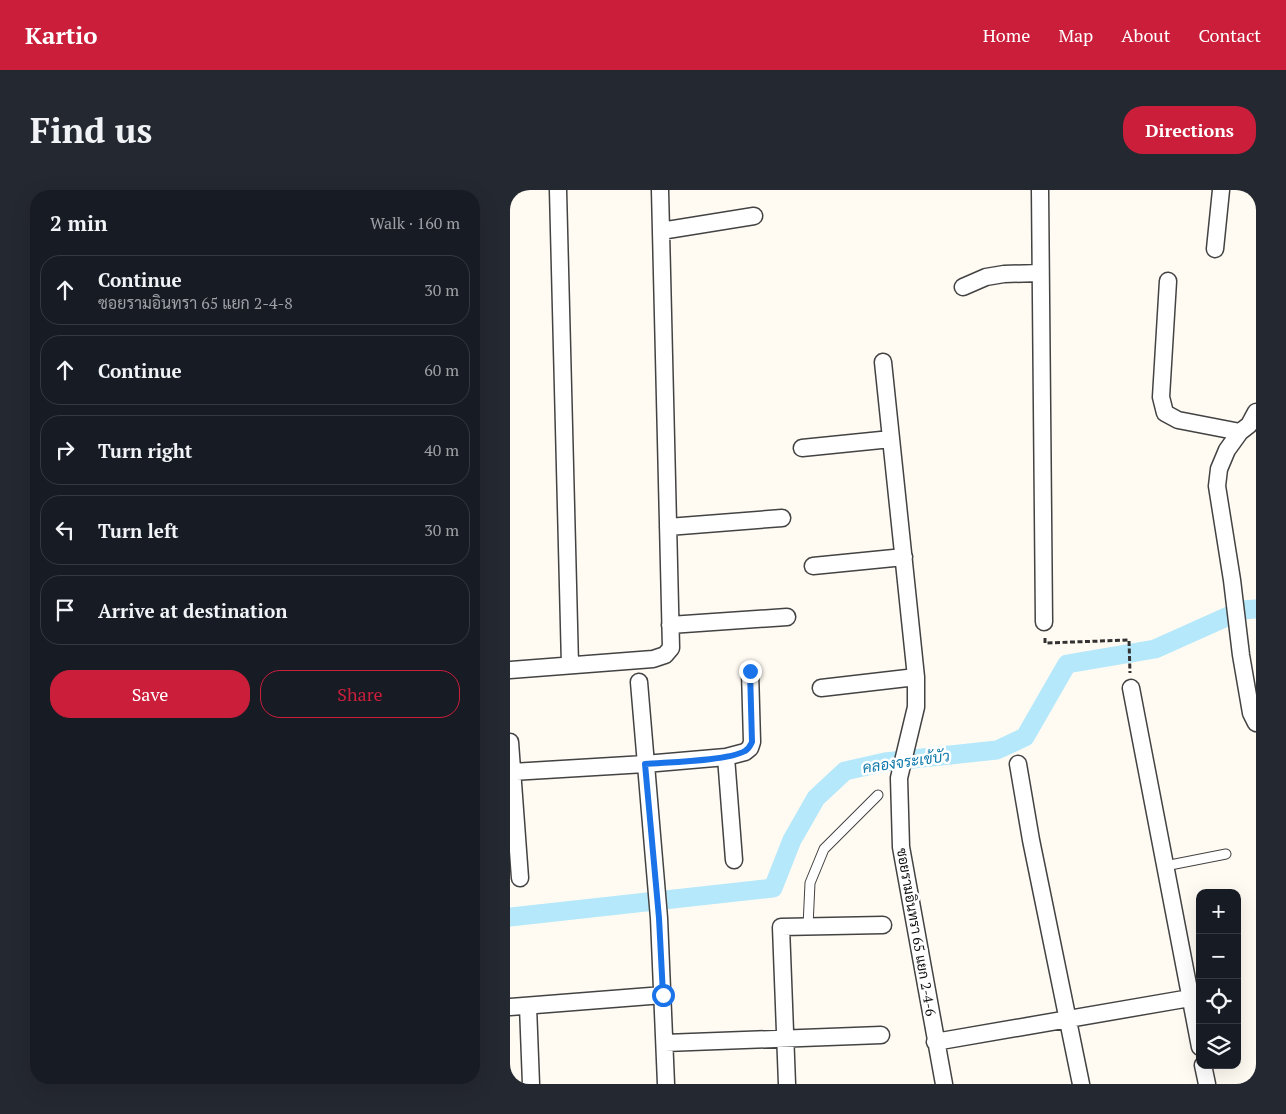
<!DOCTYPE html>
<meta charset="utf-8">
<style>
:root{--surface:#171b24;--page:#242831;--text:#f1f3f6;--muted:#9ea1a6;--line:#363941;--accent:#ca1e3b}
body{margin:0;font-family:"PT Serif",Sarabun,serif;background:var(--page);color:var(--text)}
.controls{position:absolute;right:15px;bottom:15px;display:grid;overflow:hidden;border-radius:10px;box-shadow:0 5px 20px #0002}
.controls button{width:45px;height:45px;display:grid;place-items:center;padding:0;border:0;border-bottom:1px solid var(--line);background:var(--surface);color:var(--text);font:25px sans-serif}
.stop{position:absolute;width:15px;height:15px;margin:-11px;border:4px solid #1a73e8;border-radius:50%;background:#fff}
.stop.end{background:#1a73e8;border-color:#fff;box-shadow:0 1px 5px #0008}
.list{margin:0;padding:0;list-style:none}
h2{display:flex;justify-content:space-between;align-items:center;height:65px;margin:0;padding:0 20px;font-size:21px}
h2 small{font-size:16px;font-weight:400;color:var(--muted)}
.list li{display:grid;grid-template-columns:32px 1fr auto;gap:15px;align-items:center;box-sizing:border-box;height:70px;margin:0 10px 10px;padding:0 10px;border:1px solid var(--line);border-radius:20px}
.list b{display:block;font-size:19px;white-space:nowrap}
.list p{margin:0;font-size:16px;white-space:nowrap;color:var(--muted)}
.list em{font-size:16px;font-style:normal;color:var(--muted)}
.actions{display:flex;gap:10px;padding:15px 20px}
.actions a{flex:1;padding:11px 0;border:1px solid var(--accent);border-radius:20px;text-align:center;font-size:18px;color:var(--accent)}
.actions .main{background:var(--accent);color:#fff}
.icon{flex:none;width:28px;height:28px;fill:none;stroke:currentColor;stroke-width:2;stroke-linecap:round;stroke-linejoin:round}
.map{position:relative;flex:none;width:746px;height:894px;overflow:hidden;border-radius:20px}
header{display:flex;align-items:center;gap:30px;box-sizing:border-box;height:70px;padding:0 25px;background:var(--accent);color:#fff}
header strong{font-size:24px}
nav{display:flex;gap:28px;margin-inline-start:auto;font-size:18px}
.intro{display:flex;align-items:center;justify-content:space-between;box-sizing:border-box;height:120px;padding:0 30px}
h1{margin:0;font-size:35px}
.button{padding:12px 22px;border-radius:20px;background:var(--accent);color:#fff;font-size:18px;font-weight:700}
main{display:flex;gap:30px;padding:0 30px}
aside{flex:1;background:var(--surface);border-radius:20px;box-shadow:0 5px 20px #0002}
.map>svg:first-child{display:block}
.lines{fill:none;stroke-linecap:round;stroke-linejoin:round}
.canal{stroke:#b4e8fa;stroke-width:19}
.lane-casing{stroke:#434343;stroke-width:11}
.street-casing{stroke:#434343;stroke-width:19}
.path{stroke:#323232;stroke-width:3;stroke-dasharray:5 2.5;stroke-linecap:butt}
.lane{stroke:#fff;stroke-width:9}
.street{stroke:#fff;stroke-width:16}
.route{stroke:#1a73e8;stroke-width:6}
.labels{text-anchor:middle;dominant-baseline:central;stroke-width:5;stroke-linejoin:round;paint-order:stroke}
.street-label{font-size:14px;fill:#101010;stroke:#fff}
.water-label{font-size:15px;font-style:italic;fill:#107aab;stroke:#fff}
</style>
<header>
<strong>Kartio</strong>
<nav><a>Home</a><a>Map</a><a>About</a><a>Contact</a></nav>
</header>
<div class="intro"><h1>Find us</h1><a class="button">Directions</a></div>
<main>
<aside>
<h2>2 min<small>Walk · 160 m</small></h2>
<ul class="list">
<li><svg class="icon" aria-label="ahead" viewBox="0 0 24 24"><path d="M12 20V5M6 11l6-6 6 6"/></svg><div><b>Continue</b><p>ซอยรามอินทรา 65 แยก 2-4-8</p></div><em>30 m</em></li>
<li><svg class="icon" aria-label="ahead" viewBox="0 0 24 24"><path d="M12 20V5M6 11l6-6 6 6"/></svg><div><b>Continue</b></div><em>60 m</em></li>
<li><svg class="icon" aria-label="right" viewBox="0 0 24 24"><path d="M7 20v-9h11M14 6l5 5-5 5"/></svg><div><b>Turn right</b></div><em>40 m</em></li>
<li><svg class="icon" aria-label="left" viewBox="0 0 24 24"><path d="M17 20v-9H6M10 6l-5 5 5 5"/></svg><div><b>Turn left</b></div><em>30 m</em></li>
<li><svg class="icon" aria-label="arrive" viewBox="0 0 24 24"><path d="M6 21V4h12l-3 4 3 4H6"/></svg><div><b>Arrive at destination</b></div></li>
</ul>
<div class="actions"><a class="main">Save</a><a>Share</a></div>
</aside>
<div class="map">
<svg width="746" height="894" viewBox="0 0 746 894">
<rect width="100%" height="100%" fill="#fffbf3"/>
<g class="lines">
<path class="canal" d="M0,727l263,-29 19,-48 24,-42 29,-27 40,-9 112,-12 28,-13 42,-73 88,-15 87,-39 14,-1"/>
<defs>
<path id="lane" d="M655,676l61,-12
M298,736l2,-43 14,-34 54,-54"/>
<path id="street" d="M48,0l12,475
M530,0l4,432
M151,41l93,-15
M705,59l6,-59
M658,91l-7,116 4,16 13,7 62,12
M453,97l23,-10 18,-3 36,-1
M373,172l33,315v30l-17,71 2,69 43,237
M746,222l-7,13 -9,7 -13,18 -8,19 -2,17 15,94 9,75 10,58 5,10
M292,258l89,-9
M158,337l114,-9
M303,376l91,-9
M160,435l117,-8
M0,480l143,-11 12,-4 6,-7 -11,-458
M129,492l20,236 7,166
M311,498l95,-11
M621,498l69,359
M0,552l10,136
M216,567l8,103
M508,574l13,76 50,244
M2,582l133,-8 81,-7 19,-5 5,-4 2,-6 -2,-71
M18,816l3,78
M0,817l153,-12
M425,852l255,-44
M155,853l216,-8
M693,875l4,19
M277,894l-6,-157 102,-2"/>
</defs>
<use href="#lane" class="lane-casing"/>
<use href="#street" class="street-casing"/>
<path class="path" d="M535,448v5l84,-3 1,33"/>
<use href="#lane" class="lane"/>
<use href="#street" class="street"/>
</g>
<g class="lines">
<path class="route" d="M153,805l-4,-77 -14,-154c23,-2 82,-3 100,-13 4,-2 5,-5 7,-9l-2,-71"/>
</g>
<g class="labels">
<g class="street-label">
<text transform="translate(407 742) rotate(80)">ซอยรามอินทรา 65 แยก 2-4-6</text>
</g>
<g class="water-label">
<text transform="translate(396 571) rotate(-8)">คลองจระเข้บัว</text>
</g>
</g>
</svg>
<div class="controls">
<button>+</button>
<button>−</button>
<button><svg class="icon" aria-label="locate" viewBox="0 0 24 24"><circle cx="12" cy="12" r="6"/><path d="M12 2v4M12 18v4M2 12h4M18 12h4"/></svg></button>
<button><svg class="icon" aria-label="layers" viewBox="0 0 24 24"><path d="M12 4l9 5-9 5-9-5zM3 14l9 5 9-5"/></svg></button>
</div>
<div class="stop" style="left:153px;top:805px"></div>
<div class="stop end" style="left:240px;top:481px"></div>
</div>
</main>
